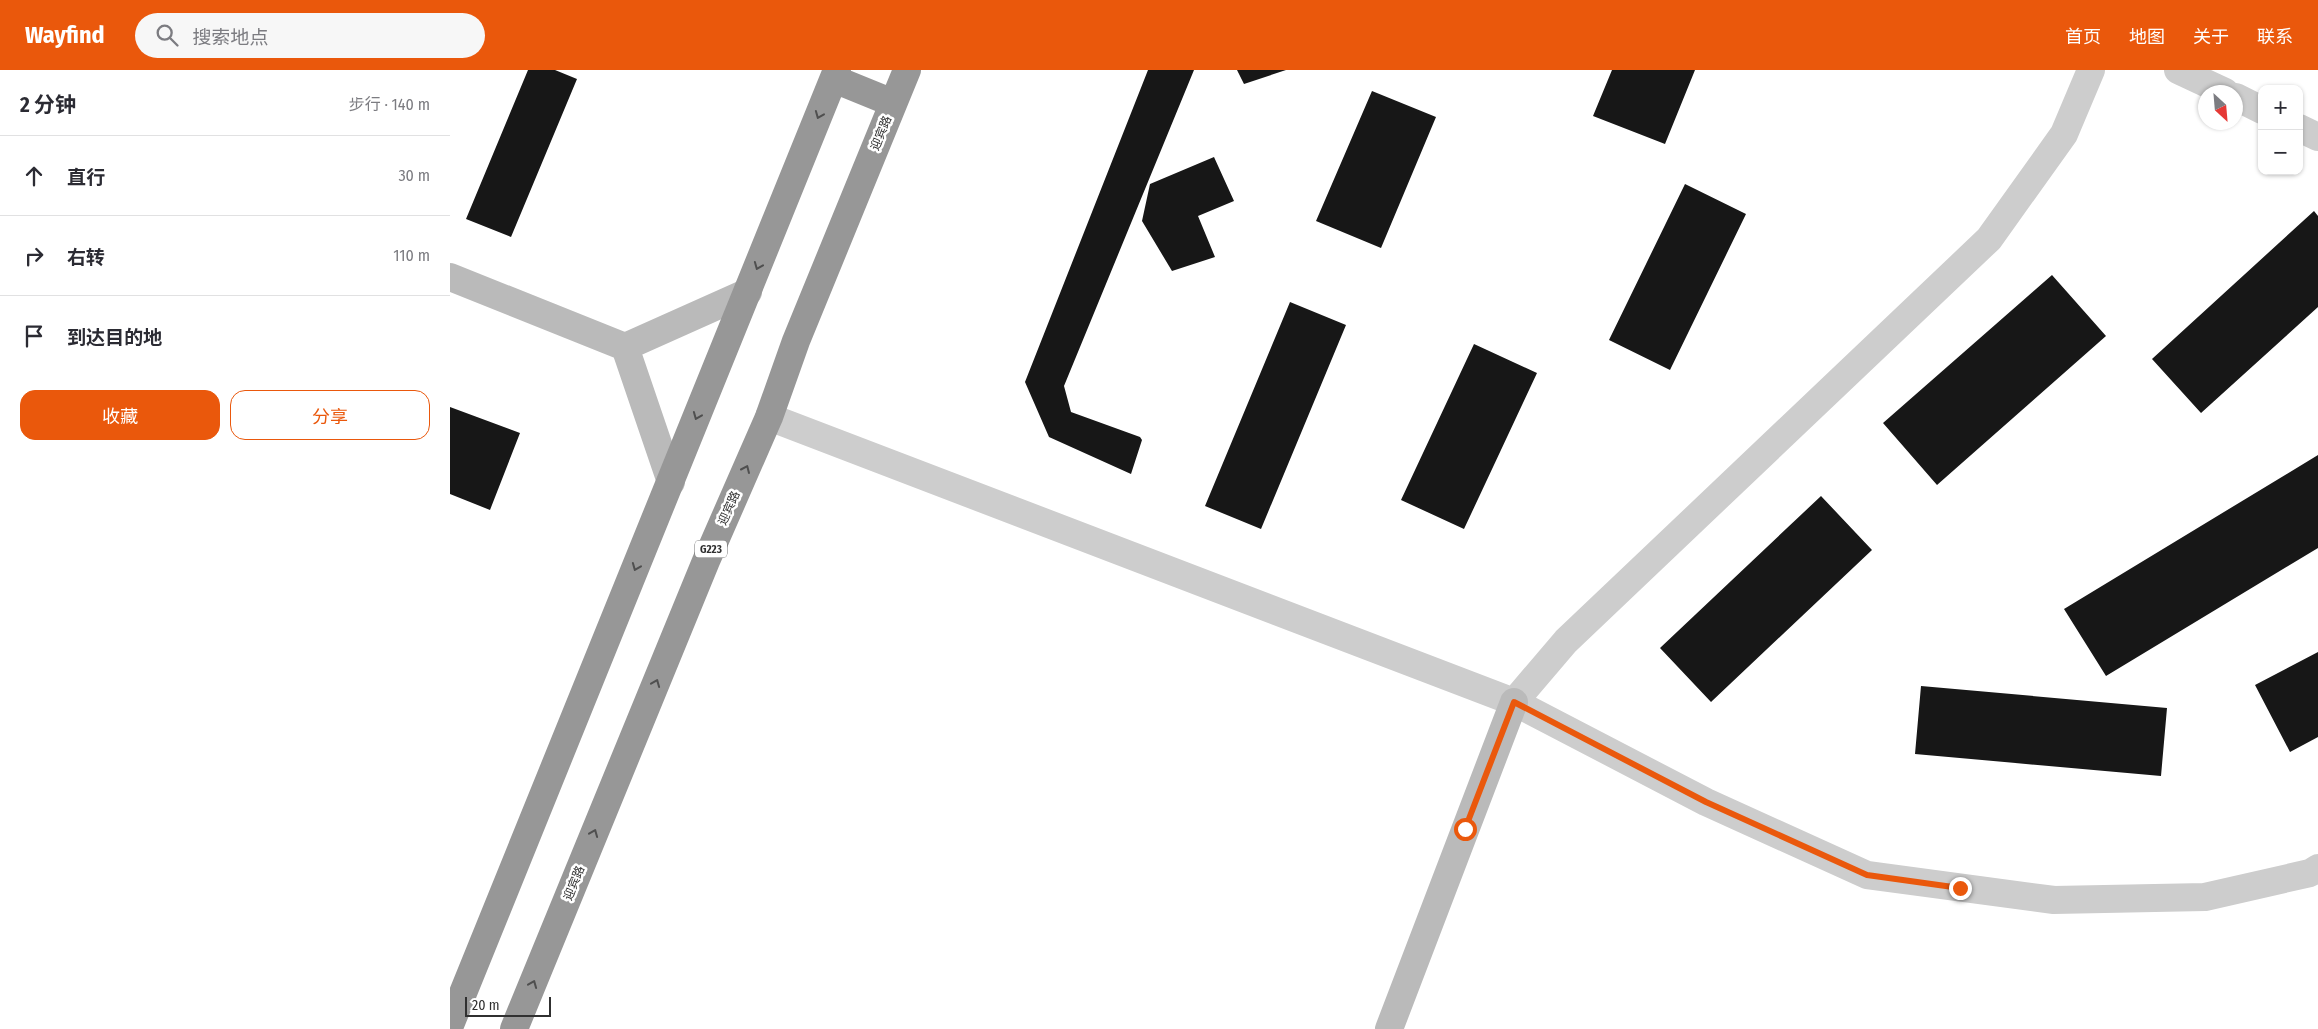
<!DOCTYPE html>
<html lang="zh">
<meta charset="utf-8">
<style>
:root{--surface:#fff;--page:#f7f7f7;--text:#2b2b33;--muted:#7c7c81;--line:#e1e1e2;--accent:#ea580c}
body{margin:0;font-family:"Fira Sans Condensed","Noto Sans SC",sans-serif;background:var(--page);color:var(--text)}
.controls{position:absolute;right:15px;top:15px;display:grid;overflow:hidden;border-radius:10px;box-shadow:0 1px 4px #0004}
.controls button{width:45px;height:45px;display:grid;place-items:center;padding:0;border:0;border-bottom:1px solid var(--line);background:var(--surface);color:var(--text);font:25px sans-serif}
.compass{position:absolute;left:1748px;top:15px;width:45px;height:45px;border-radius:50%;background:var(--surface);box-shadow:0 1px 4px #0004;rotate:154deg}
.scale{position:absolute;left:15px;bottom:12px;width:86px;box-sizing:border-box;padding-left:5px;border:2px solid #303030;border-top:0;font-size:14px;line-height:18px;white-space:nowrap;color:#303030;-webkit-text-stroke:4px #fff;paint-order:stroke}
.stop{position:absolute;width:15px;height:15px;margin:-11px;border:4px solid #ea580c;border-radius:50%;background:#fff}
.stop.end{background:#ea580c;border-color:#fff;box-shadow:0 1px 5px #0008}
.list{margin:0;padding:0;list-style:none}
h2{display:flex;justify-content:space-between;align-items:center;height:65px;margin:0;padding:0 20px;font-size:21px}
h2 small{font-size:16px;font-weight:400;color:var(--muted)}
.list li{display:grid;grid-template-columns:32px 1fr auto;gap:15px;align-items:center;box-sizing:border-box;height:80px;padding:0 20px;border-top:1px solid var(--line)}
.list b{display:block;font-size:19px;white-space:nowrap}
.list em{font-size:16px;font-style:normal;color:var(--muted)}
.actions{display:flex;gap:10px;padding:15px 20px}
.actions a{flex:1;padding:11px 0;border:1px solid var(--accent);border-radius:15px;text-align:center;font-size:18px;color:var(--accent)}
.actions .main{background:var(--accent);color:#fff}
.icon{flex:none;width:28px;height:28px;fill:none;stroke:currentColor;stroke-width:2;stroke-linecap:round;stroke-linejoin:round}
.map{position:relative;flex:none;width:1868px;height:959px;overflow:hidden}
header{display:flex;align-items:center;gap:30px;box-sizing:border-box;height:70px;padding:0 25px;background:var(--accent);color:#fff}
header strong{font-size:24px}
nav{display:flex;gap:28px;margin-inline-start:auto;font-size:18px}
.search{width:350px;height:45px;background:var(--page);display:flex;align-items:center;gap:12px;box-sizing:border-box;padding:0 18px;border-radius:28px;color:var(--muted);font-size:19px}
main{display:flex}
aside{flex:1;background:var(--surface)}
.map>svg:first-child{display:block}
.building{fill:#171717}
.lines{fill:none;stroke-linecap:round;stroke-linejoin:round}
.street{stroke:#cdcdcd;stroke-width:28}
.secondary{stroke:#bababa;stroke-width:28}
.highway{stroke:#979797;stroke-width:28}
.oneway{stroke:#4f4f4f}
.route{stroke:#ea580c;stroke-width:6}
.labels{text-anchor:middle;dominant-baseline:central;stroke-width:5;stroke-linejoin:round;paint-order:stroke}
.shield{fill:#fff;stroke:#6e6e6e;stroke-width:1}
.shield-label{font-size:11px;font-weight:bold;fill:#303030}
.street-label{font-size:12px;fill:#303030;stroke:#fff}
</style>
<header>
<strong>Wayfind</strong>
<div class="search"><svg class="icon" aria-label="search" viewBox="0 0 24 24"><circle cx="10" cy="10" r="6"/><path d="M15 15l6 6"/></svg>搜索地点</div>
<nav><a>首页</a><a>地图</a><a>关于</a><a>联系</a></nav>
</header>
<main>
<aside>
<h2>2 分钟<small>步行 · 140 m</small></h2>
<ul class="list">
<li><svg class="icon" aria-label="ahead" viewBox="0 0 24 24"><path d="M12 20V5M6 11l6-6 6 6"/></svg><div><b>直行</b></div><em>30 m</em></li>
<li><svg class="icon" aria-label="right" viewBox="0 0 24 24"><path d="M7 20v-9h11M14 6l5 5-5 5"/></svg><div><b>右转</b></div><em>110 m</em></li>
<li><svg class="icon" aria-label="arrive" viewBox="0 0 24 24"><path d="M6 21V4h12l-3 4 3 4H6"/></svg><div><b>到达目的地</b></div></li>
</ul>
<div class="actions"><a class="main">收藏</a><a>分享</a></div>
</aside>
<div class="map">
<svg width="1868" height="959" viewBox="0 0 1868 959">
<rect width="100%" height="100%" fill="#fff"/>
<path class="building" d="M78,0h27l22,9 -66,158 -45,-18z
M698,0h46l-130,316 7,26 69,25 2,3 -11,34 -82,-37 -24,-55z
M787,0h49l-42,14z
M1162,0h83l-30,74 -72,-28z
M922,21l64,26 -55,131 -65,-27z
M764,87l20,44 -36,15 17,41 -43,14 -30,-50 8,-37z
M1235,114l61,30 -76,156 -61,-30z
M1864,141l4,5v91l-117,106 -49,-54z
M1602,205l54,61 -169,149 -54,-62z
M840,232l56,23 -85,204 -56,-23z
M1024,274l63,29 -73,156 -63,-29z
M0,337l70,26 -30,77 -40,-16z
M1868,385v93l-212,128 -42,-67z
M1371,426l51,54 -161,152 -51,-54z
M1868,582v85l-28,15 -35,-67z
M1471,616l246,22 -6,68 -246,-22z"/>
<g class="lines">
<path class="street" d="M1728,0l47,22
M1786,27l26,13
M1849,58l19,9
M319,347l745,285 192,100 161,73 187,25 151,-3 105,-24 8,-5
M1064,632l52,-61 423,-402 75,-105 27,-64"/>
<path class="secondary" d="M0,207l175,70 46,135
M175,277l123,-55
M939,959l125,-327"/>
<path class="highway" d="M384,9l59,24
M0,955l387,-955
M64,959l192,-468 63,-144 27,-76 111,-271"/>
</g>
<defs><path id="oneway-chevron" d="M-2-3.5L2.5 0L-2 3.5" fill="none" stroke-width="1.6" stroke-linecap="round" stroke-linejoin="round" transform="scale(1.25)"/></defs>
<g class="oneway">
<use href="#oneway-chevron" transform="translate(369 45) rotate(112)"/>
<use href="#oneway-chevron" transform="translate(308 196) rotate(112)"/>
<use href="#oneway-chevron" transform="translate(247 346) rotate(112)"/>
<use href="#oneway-chevron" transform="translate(296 399) rotate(-66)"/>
<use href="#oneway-chevron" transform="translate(186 497) rotate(112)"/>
<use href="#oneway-chevron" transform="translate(206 613) rotate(-68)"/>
<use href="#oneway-chevron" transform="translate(144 763) rotate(-68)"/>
<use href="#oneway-chevron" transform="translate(83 914) rotate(-68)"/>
</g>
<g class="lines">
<path class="route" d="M1015,759l49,-127 192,100 161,73 93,13"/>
</g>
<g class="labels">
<rect class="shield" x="245" y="470.5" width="32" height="17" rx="4"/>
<g class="shield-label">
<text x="261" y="479">G223</text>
</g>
<g class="street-label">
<text transform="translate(431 63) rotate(-68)">迎宾路</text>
<text transform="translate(279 438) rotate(-66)">迎宾路</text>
<text transform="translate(124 813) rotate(-68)">迎宾路</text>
</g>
</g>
</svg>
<div class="controls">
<button>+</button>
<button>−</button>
</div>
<svg class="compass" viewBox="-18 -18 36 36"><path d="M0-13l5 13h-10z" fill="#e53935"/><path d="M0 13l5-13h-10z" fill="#7c7c81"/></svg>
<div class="scale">20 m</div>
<div class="stop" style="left:1015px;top:759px"></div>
<div class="stop end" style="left:1510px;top:818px"></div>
</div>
</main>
